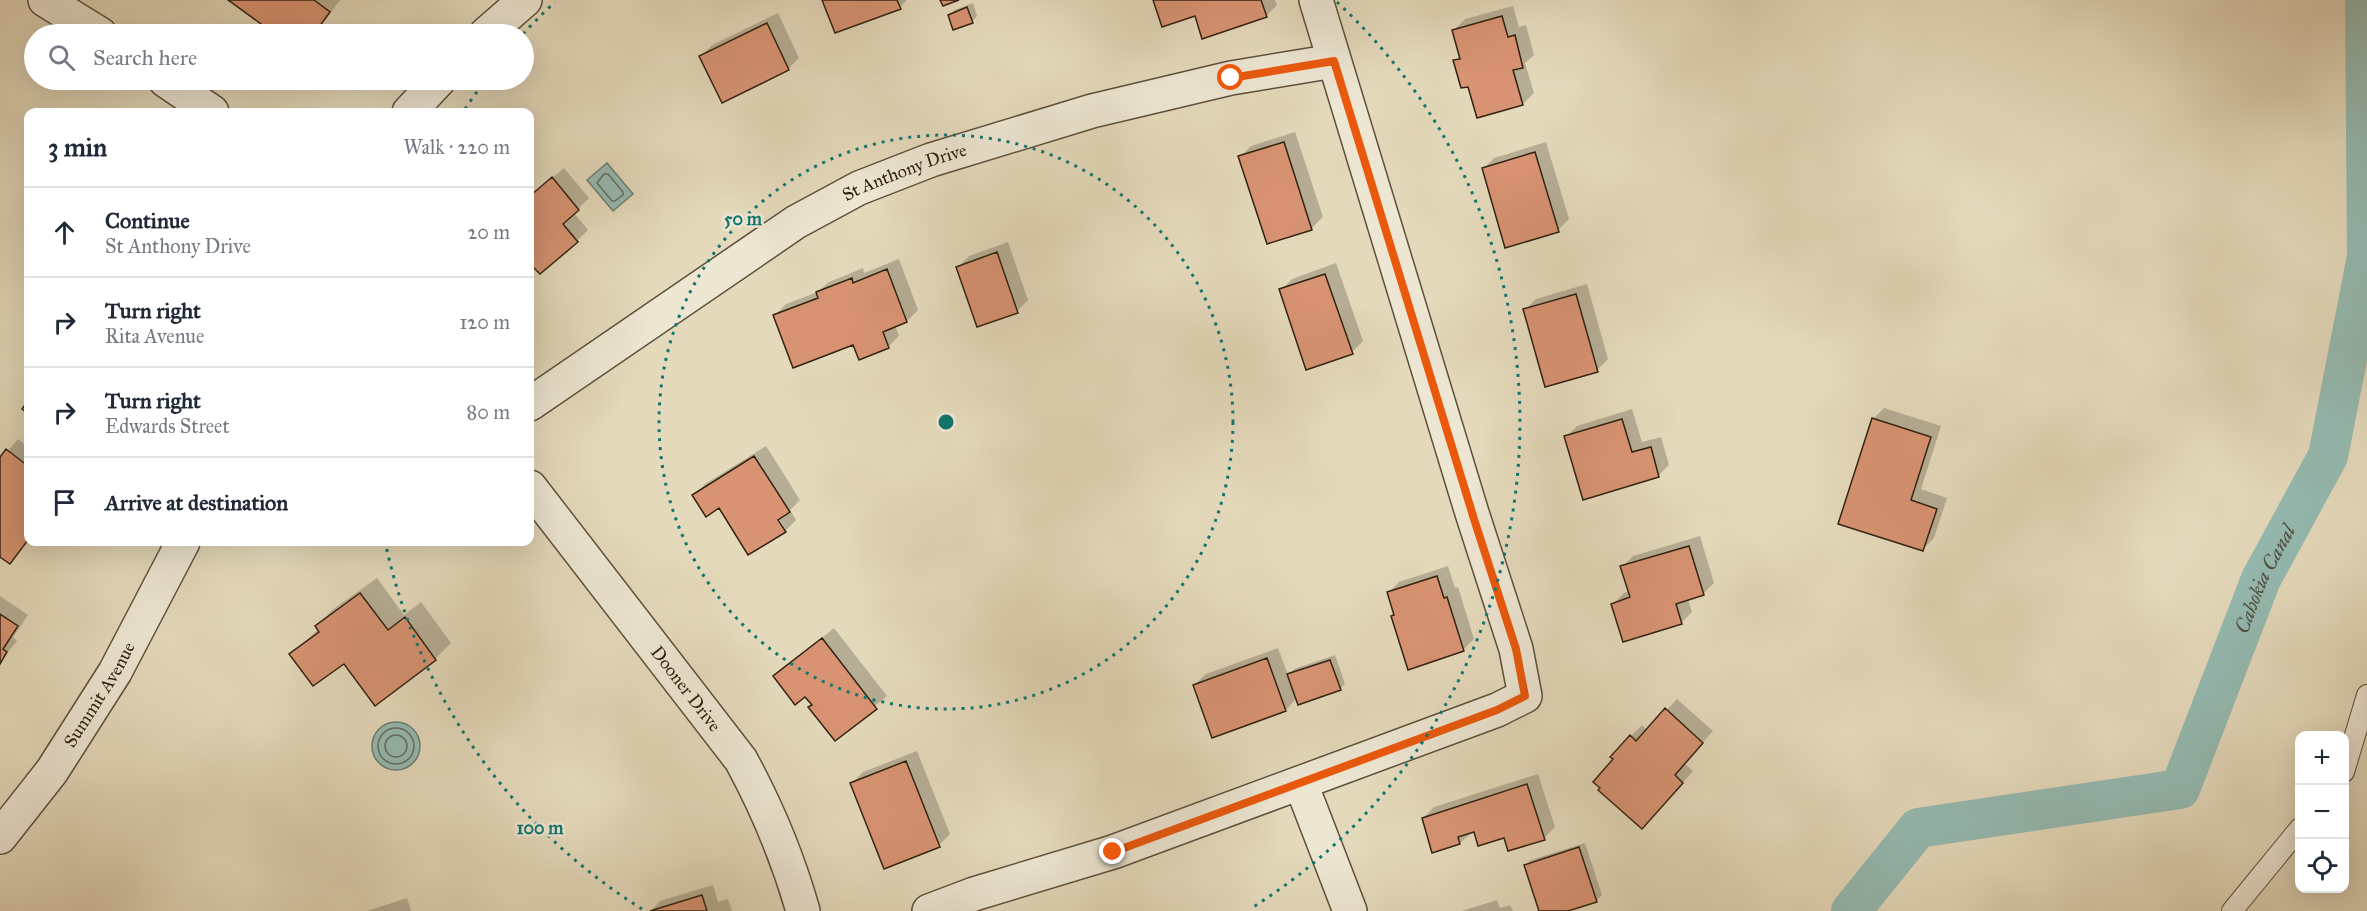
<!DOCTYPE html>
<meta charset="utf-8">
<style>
:root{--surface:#fff;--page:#f2f2f3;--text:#1f2937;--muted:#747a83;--line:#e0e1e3}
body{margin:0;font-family:"IM FELL Great Primer",serif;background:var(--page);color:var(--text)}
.controls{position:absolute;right:18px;bottom:18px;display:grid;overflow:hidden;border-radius:12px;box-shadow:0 6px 24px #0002}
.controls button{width:54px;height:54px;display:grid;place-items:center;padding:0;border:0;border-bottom:2px solid var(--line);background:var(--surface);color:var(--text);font:30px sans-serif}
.stop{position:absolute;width:18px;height:18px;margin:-14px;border:4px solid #ea580c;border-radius:50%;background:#fff}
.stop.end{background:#ea580c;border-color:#fff;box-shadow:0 2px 6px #0008}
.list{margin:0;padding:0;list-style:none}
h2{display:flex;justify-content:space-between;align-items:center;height:78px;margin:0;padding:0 24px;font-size:26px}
h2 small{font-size:20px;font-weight:400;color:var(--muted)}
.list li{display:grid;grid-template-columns:39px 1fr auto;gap:18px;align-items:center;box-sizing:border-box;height:90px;padding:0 24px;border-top:2px solid var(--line)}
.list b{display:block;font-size:22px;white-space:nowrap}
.list p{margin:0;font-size:20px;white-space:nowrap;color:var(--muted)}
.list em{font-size:20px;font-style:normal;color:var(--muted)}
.icon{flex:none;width:33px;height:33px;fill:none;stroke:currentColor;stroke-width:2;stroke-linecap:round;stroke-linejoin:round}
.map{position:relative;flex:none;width:2367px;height:911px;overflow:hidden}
.search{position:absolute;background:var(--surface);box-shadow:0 6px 24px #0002;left:24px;top:24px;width:510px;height:66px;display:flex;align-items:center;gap:15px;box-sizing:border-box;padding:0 21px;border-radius:33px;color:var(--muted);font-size:22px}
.panel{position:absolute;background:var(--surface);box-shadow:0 6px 24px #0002;left:24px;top:108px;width:510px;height:438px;border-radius:12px}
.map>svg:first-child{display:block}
.water{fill:#95bab1;stroke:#6d7d71;stroke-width:1.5}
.shadow{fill:#0003}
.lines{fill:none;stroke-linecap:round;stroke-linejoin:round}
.shore{stroke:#636e60;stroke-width:1.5}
.canal{stroke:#95bab1;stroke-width:40}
.building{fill:#d89372;stroke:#312210;stroke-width:1.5}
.service-casing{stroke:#5e503b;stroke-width:22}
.minor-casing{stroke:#5e503b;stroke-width:36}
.tertiary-casing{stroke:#5e503b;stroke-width:36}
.service{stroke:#ede6d3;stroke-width:20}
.minor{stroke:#ede6d3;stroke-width:33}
.tertiary{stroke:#ede6d3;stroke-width:33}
.route{stroke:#ea580c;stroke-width:8}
.ring{fill:none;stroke:#0f766e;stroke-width:3;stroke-dasharray:3 6}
.labels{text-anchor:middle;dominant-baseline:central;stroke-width:5;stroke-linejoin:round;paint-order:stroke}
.street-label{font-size:18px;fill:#312210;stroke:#ede6d3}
.water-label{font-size:20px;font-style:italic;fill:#4f5040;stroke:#ede6d3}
.centre{fill:#0f766e;stroke:#ede6d3;stroke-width:3}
.ring-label{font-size:18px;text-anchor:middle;font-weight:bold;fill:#0f766e;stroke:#ede6d3;stroke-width:5;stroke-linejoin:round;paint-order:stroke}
</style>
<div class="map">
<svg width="2367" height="911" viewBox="0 0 2367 911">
<rect width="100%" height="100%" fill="#e4d9bb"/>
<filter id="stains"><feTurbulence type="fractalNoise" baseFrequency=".00333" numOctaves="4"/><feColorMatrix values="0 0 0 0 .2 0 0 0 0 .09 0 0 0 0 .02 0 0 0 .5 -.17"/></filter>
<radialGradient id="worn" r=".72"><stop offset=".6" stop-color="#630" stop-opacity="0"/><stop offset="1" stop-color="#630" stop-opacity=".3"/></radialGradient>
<path class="water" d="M607,163l26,31 -20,17 -26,-31z
M372 746a24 24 0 1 1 48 0a24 24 0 1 1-48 0Z"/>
<path class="shadow" d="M231,0h109l-25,34h-38z
M824,0h83l-7,7z
M1154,0h121l2,5 -11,11 -70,-2z
M973,3l4,13 -5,6 -23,-7 6,-5z
M1513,6l6,21 7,-2 8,30 -9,8 9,30 -11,11 -54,-19 -14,-24 6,-6 -7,-25 11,-11z
M778,13l21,45 -11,11 -87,-13 11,-11z
M1295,132l28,85 -11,11 -44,15 -28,-86 11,-11z
M1546,142l23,77 -11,11 -75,-61 11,-11z
M564,168l25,30 -15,15 14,17 -11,11 -47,28v-73z
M1008,242l20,58 -11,11 -59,-44 11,-11z
M899,259l19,51 -11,11 -12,4 4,11 -11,11 -34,-4 -79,-28 11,-11 32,-12 11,-10 34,-14 1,5z
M1336,263l27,78 -11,11 -71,-62 11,-11z
M1587,284l21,75 -11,11 -72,-60 11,-11z
M1884,408l57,18 -20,63 26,9 -13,40 -11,11 -50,-130z
M1632,409l10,33 19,-5 8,28 -11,11 -92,-39 11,-11z
M18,439l10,8v94l-19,21 -9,-7v-95z
M766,446l34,54 -10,10 6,10 -10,10 -10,-17 -3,1 10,16h2l-36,23 -30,-47 -25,-11 11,-11z
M1700,536l14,47 -11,11 -15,5 4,13 -11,11 -68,-19 11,-11 6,-2 -8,-24 11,-11z
M1448,566l7,22 3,-1 16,52 -11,11 -70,-34 2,-2 -7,-21 11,-11z
M377,578l27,37 17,-13 30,41 -16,16 -60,45 -31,-42 -53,-8 28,-25 -2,-3 15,-16z
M0,596l28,19 -15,22 4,4 -17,21z
M834,628l53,68 -52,43 -30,-44 -30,-19z
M1278,648l10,27 6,-6 41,-14 10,29 -5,5 -43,9 -11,12 -73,27 -19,-52 12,-11z
M1677,699l36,32 -29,32 9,8 -40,45 -22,-80 11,-11 5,6z
M917,751l33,83 -11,11 -54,22 -33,-84 11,-11z
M1538,774l17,53 -11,11 -39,-2 -30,-6 -15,13 -37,-25 11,-11z
M1585,843l17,52 -6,6 -33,10h-23l-15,-45 6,-6z
M713,885l5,17 10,-3 4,12h-81l9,-10z
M407,898l4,13h-44z
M1497,900l3,8 10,-3 3,6h-51z"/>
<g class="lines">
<path class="shore" d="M604,174h4l15,18v3l-8,6h-3l-15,-18z
M378 746a18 18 0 1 1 36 0a18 18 0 1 1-36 0Z
M385 746a11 11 0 1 1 22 0a11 11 0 1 1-22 0Z"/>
<path class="canal" id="s1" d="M1851,911l67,-83 262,-39 81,-210 67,-123 39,-199 -2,-257"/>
</g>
<path class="building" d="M228,0h86l16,12 -16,22h-39z
M822,0h75l4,9 -66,24z
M940,0h19l-16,6z
M1153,0h108l6,17 -65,22 -7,-23 -33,11z
M967,7l6,16 -20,7 -5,-15z
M1502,16l6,21 7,-2 8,33 -10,2 10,35 -46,13 -9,-31 -7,1 -8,-28 7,-1 -8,-29z
M767,23l22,47 -67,33 -23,-47z
M1284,142l28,88 -45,14 -29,-88z
M1535,152l24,80 -54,16 -23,-80z
M552,177l27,33 -16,14 15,18 -38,32 -7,-7 -3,3v-74z
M997,252l21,61 -41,14 -21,-60z
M887,269l20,53 -24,10 6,16 -30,12 -6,-15 -60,23 -20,-53 45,-17 -2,-6 36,-14 1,5z
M1325,274l28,80 -47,16 -27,-81z
M1576,294l22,78 -53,15 -22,-78z
M28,401v13l-6,-5z
M1872,418l59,19 -20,63 26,9 -14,42 -85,-27z
M1622,419l10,33 19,-5 8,30 -76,23 -19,-64z
M6,449l22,17v74l-18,24 -10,-7v-100z
M754,456l36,56 -12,8 8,12 -38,23 -29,-47 -13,9 -14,-22z
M1689,546l15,49 -28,9 6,20 -59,18 -12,-38 19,-7 -10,-31z
M1437,576l7,22 3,-1 17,54 -56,19 -17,-54 3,-1 -7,-23z
M360,593l28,37 17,-13 31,43 -61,46 -31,-42 -31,22 -24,-32 30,-22 -4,-6z
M0,614l18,12 -15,23 4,3 -7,12z
M822,638l55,71 -42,32 -27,-34 4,-2 -7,-8 -10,8 -22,-29z
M1267,658l19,53 -74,27 -19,-53z
M1330,660l11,30 -43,15 -11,-31z
M1665,708l38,35 -28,32 8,8 -41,46 -44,-39 2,-2 -7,-6 20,-23 -3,-2 20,-22 6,6z
M906,761l34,86 -56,22 -34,-86z
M1527,784l18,56 -37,11 -4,-13 -26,8 -4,-14 -16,5 2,7 -28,9 -10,-35z
M1579,847l18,55 -29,9h-29l-15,-46z
M702,895l5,16h-57z"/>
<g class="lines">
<defs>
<path id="service" d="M2344,772l23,-77
M2232,911l68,-83"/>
<g id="minor">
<path d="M45,0l55,34"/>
<path d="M165,80l47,32"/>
<path id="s2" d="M530,404l266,-182 63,-34 72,-28 161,-49 139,-33 103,-17"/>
<path id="s3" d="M530,487l211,273c26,48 47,98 62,151"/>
<path d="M1301,784l49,127"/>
<path d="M929,911l45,-17 139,-42 384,-142 28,-14 -9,-47 -44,-136 -156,-513"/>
</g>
<g id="tertiary">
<path d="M486,34l39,-34"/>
<path d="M409,112l30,-32"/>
<path id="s4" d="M0,837l52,-66 63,-99 68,-130"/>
</g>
</defs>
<use href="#service" class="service-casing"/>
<use href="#minor" class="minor-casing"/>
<use href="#tertiary" class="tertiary-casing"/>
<use href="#service" class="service"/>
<use href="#minor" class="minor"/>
<use href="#tertiary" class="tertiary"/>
</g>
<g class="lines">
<path class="route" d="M1113,852l384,-142 28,-14 -9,-47 -42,-130 -140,-458 -103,17"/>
</g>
<g class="ring">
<circle cx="946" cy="422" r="287"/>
<path d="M642 909A574 574 0 0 1 386 546M465 109A574 574 0 0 1 485 81M523 34A574 574 0 0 1 555 2M1337 2A574 574 0 0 1 1250 909"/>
</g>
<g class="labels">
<g class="street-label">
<text stroke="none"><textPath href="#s2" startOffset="442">St Anthony Drive</textPath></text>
<text stroke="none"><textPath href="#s3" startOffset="255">Dooner Drive</textPath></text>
<text stroke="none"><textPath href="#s4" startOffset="174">Summit Avenue</textPath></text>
</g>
<g class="water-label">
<text stroke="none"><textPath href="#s1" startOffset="598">Cahokia Canal</textPath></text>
</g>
</g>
<circle cx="946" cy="422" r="9" class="centre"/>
<g class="ring-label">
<text x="743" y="225">50 m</text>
<text x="540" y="834">100 m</text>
</g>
<rect width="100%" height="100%" filter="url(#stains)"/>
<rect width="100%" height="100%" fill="url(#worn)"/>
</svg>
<div class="controls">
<button>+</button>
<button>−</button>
<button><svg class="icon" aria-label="locate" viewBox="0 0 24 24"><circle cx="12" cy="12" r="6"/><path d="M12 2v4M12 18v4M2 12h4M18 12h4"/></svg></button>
</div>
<div class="stop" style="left:1231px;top:78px"></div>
<div class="stop end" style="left:1113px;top:852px"></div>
<div class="search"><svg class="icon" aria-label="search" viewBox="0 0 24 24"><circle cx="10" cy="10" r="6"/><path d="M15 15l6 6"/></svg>Search here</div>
<section class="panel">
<h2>3 min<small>Walk · 220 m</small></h2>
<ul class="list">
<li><svg class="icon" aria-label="ahead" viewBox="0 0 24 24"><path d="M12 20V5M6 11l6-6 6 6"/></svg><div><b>Continue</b><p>St Anthony Drive</p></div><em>20 m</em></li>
<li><svg class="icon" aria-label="right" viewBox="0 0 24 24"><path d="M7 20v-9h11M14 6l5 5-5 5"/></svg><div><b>Turn right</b><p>Rita Avenue</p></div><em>120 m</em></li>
<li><svg class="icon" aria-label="right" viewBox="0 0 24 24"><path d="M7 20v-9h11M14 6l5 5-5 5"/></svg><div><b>Turn right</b><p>Edwards Street</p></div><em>80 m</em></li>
<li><svg class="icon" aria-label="arrive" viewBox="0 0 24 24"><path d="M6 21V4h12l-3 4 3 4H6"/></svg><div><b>Arrive at destination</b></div></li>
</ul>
</section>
</div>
